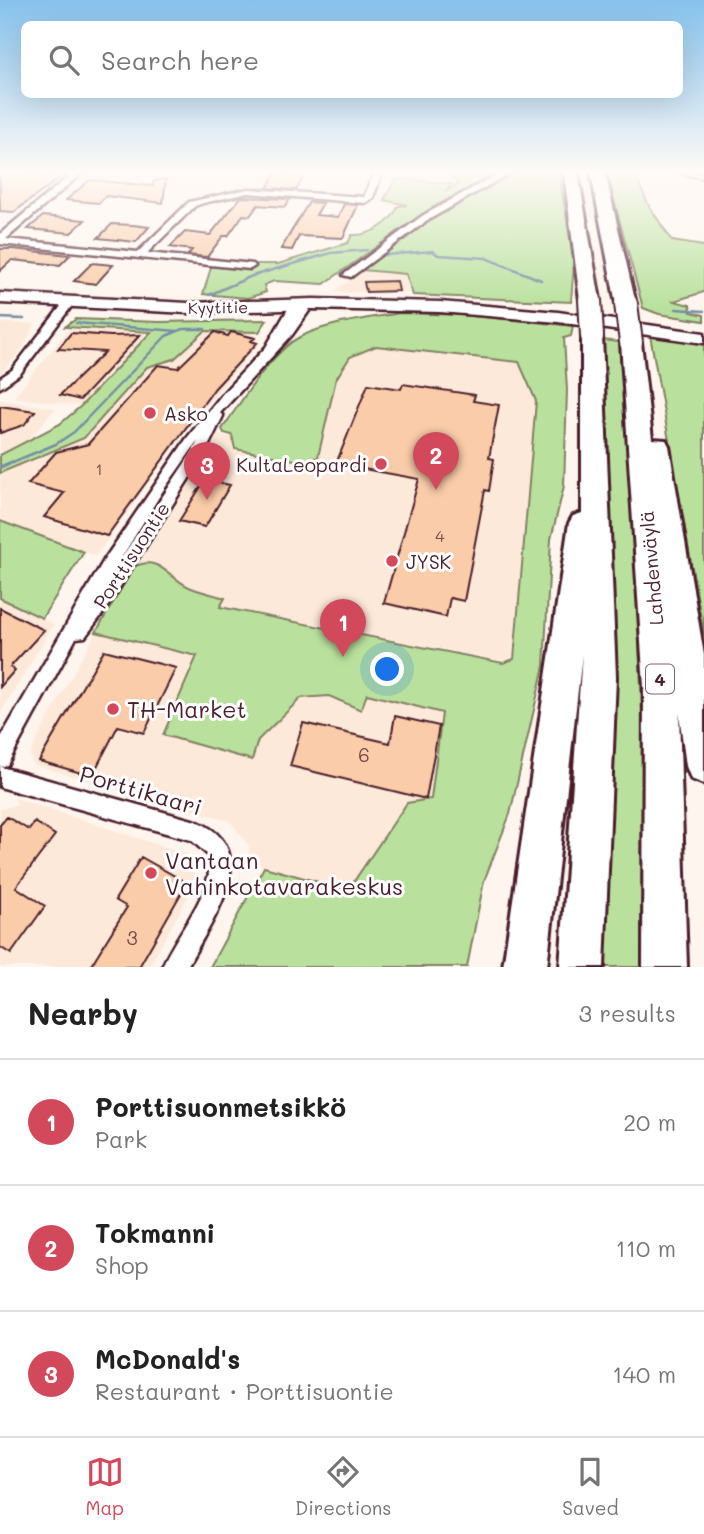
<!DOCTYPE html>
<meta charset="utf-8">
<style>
:root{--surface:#fff;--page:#f2f2f2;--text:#222;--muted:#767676;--line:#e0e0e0;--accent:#d1495b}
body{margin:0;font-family:Mali,sans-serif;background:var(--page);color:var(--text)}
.you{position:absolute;left:388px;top:670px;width:24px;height:24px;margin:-18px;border:5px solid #fff;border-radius:50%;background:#1a73e8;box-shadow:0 0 0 10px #1a73e833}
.badge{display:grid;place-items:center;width:46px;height:46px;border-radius:50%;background:var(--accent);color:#fff;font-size:23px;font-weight:700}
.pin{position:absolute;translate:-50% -58px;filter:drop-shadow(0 2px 4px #0008)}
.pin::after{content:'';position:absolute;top:37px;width:24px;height:21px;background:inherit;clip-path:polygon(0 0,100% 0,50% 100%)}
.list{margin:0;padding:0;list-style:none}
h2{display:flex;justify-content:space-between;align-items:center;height:91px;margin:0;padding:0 28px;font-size:30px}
h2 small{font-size:23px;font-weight:400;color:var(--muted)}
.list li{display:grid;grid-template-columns:46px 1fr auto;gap:21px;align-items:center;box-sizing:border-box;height:126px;padding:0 28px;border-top:2px solid var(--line)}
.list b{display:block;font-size:26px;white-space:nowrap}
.list p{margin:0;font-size:23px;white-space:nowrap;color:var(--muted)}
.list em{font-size:23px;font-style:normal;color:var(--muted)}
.icon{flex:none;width:38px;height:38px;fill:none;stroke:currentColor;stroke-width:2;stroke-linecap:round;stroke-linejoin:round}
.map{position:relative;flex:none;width:704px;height:967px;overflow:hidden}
.search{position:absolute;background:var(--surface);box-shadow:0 7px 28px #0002;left:21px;right:21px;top:21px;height:77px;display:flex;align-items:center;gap:18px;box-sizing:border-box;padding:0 24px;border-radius:10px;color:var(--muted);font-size:26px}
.sheet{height:469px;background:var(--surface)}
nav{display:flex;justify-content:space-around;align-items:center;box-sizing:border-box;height:98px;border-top:2px solid var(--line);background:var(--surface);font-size:19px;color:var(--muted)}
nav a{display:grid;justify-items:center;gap:4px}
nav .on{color:var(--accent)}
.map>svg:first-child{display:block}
.built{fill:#fde9d9}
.green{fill:#b9e19d;stroke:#828064;stroke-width:2}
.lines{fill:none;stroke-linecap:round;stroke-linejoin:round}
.stream-far1{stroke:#768da4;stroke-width:2.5}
.stream{stroke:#768da4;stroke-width:3.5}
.building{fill:#facca9;stroke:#4a1f2b;stroke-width:2}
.minor-casing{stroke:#4a1f2b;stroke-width:5}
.secondary-casing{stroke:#4a1f2b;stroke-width:5}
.motorway-casing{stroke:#4a1f2b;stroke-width:6}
.minor{fill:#fff;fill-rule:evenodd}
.secondary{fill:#fff;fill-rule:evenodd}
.motorway{fill:#fff;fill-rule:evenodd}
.motorway-bridge-casing{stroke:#4a1f2b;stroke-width:26;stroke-linecap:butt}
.motorway-bridge{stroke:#fff;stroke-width:22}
.poi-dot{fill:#d1495b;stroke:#fff;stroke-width:2.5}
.labels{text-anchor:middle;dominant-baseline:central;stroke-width:6;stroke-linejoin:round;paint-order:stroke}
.far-street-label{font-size:16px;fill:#4a1f2b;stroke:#fff}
.number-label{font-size:16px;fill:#764a4a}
.shield{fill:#fff;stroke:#80626b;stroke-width:2}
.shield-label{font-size:18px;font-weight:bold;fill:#4a1f2b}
.poi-label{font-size:19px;fill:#4a1f2b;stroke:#fff;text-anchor:start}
.street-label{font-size:19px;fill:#4a1f2b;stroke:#fff}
.near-number-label{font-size:19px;fill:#764a4a}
.near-poi-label{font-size:23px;fill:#4a1f2b;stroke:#fff;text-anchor:start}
.near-street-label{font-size:23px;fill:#4a1f2b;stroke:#fff}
</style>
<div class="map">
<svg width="704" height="967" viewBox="0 0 704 967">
<rect width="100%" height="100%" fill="#fef5ee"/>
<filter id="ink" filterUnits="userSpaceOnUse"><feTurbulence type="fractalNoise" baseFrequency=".0143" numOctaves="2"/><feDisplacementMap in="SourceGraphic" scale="14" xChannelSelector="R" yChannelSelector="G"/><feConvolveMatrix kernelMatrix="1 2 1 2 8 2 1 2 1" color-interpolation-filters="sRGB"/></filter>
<g filter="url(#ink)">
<path class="built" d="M362,270l44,4 5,19 -77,-1z
M0,323l35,1 -14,27 -21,23z
M70,328l82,3 -71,75 -67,-9z
M205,331l43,1 9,3 3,8 -66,76 -98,137 -96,-35v-48l84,-35 63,-71 27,-8z
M311,332l224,8 4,57 -27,266 -390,-76 94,-153 85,18 -32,-82 25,-30z
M0,400l55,8 -27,34 -28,13z
M0,598l54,26 -54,90z
M96,632l377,87 -13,202 -212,-59 1,-16 -19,-25 -196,-56 -4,-10 9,-20z
M15,798l171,56 9,21 -6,20 -40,72h-149v-158l17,-4z"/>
<path class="green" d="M449,173h47l-68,37 -104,74 -50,-3 -10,4 2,7 -18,6 -45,-4 9,-30h66l70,-21 4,-8c18,1 40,-12 46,-29l9,-1 -23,-5 11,-20 12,-1 45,5 -7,8 13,-8z
M515,173h44l15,90 -3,39 -158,-7 -7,-21 -44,-4 35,-31z
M607,173h30l-2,2 14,31 23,35 32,5v46l-30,9 16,4 1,7 13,3v6l-45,-7 -16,-6z
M401,313l64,2 108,11 -2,10 -7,2 3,52 -3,96 -13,53 -7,127 -34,148 -26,67 -17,86h-257l54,-100 84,23 59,-87 24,-4 11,-86 -75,-19 -6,16 -32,-14 -28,2 -43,42 -6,20 -89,-25 34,-79 -101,-24 38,-65c23,-13 35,10 53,19 12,6 26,8 38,12l-5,9 283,56 11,-4 22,-258 -17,-39 -143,-16 -26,11 -14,22 -18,78 -13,5 -70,-13 -3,-14 -8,-2 -2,-4c20,-28 40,-62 66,-84 24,-21 82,-27 113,-32z
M76,319l83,3 108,-2 -8,12 -54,-1 -31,28 -27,8 -63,71 -84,35v-18l60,-31 21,-18 70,-74 -86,-5z
M650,335l54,9v291z
M602,340l17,2 13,131 10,241 -1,253h-39l6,-509z
M0,521l84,31 -42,66 -42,-20z"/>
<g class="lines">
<path class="stream-far1" d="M385,255l48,-4 5,4 48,3 55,22
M209,295l43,-19 79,-23 36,-3
M676,309l28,2
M0,318l24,1
M76,323l102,8
M8,464l48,-20 18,-12 92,-96 17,-7h22"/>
<path class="stream" d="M0,467l12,-5"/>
</g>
<path class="building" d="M0,173h37l27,2 -50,37 -14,-1z
M276,173h20l9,2 -9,15 -29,-2z
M166,179l-3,24 -57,-7 -7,7 -33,-3 24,-20 63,6 1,-5z
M241,197l49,2 -5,8 -27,-2 -8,11 -7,-1 -15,21h-5l-16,21 -19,-2 4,-5 -22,-3 15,-15 25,3z
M309,202l14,1 -7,12 22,2 6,-13 14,1 -15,33 -44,-2 -7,14 -11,-1z
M43,216l42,4 -14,13 -43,-4z
M112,224l21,1 16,2 -13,15 -38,-4z
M0,249h13l57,6 -10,10 -48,-5 -12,11z
M92,263l21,2 -17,19 -22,-3z
M397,281l2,10 -33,1 -2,-10z
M215,332l13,4 3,-4 24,6 -4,3 6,2 -42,45 -108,148 -63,-19 20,-24 -36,-9 28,-32 32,-8 70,-79 20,3z
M71,333l40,3 29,-1 -60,65 -20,-5 45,-43 -47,-3z
M368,384l33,5 2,-5 72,11 -2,6 26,4 -10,53 5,1 -5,32 -4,-1 -21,111 -14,-3 -4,19 -62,-14 35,-124 -83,-15z
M0,406l35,5 -11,14 -24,8z
M205,480l25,5 -25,42 -26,-6z
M0,608l44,22 -34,37 5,3 -15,17z
M104,650l72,18 -32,65 -26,-7 -26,50 -53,-15z
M395,716l44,10 -13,73 -136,-33 13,-43 87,20z
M7,817l22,13 6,-8 20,13 -39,52 29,19 -34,48 -11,-7v-122z
M141,857l46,26 -48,84h-49l37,-60 -12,-7z"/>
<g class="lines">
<defs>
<path id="minor" d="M73,173h9l-76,66 132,13 51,-50 59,-13 116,8 10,-24h8l-9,25 -8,5 -117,-10 -45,10 -8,3 -48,47 106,11 2,2 -5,3 -250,-25v-10z
M500,173h10l-82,47 -77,57 -8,-2 79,-59z
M681,173l23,1v4z
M69,300l5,3 -54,71 -20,14v-10l12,-8 53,-69z
M300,301l4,1 5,9 -17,24 -72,78 3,3 -19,39 -100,157 -19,25 -9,1 -69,127 -6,2 195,54c71,29 14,102 -9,146h-25c13,-32 54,-77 47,-111l-18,-16 -191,-53v-48l104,-179 83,-122 37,-46 42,-45 22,-38zM198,441l-5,10 -75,112 44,-71z"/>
<path id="secondary" d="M0,293l188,10 125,-4 127,3 118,10 146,21v10l-146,-21 -118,-10 -127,-3 -125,4 -188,-10z"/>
<path id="motorway" d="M564,173h14l22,127 -10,6 -10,-6z
M591,173h14l31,131 -3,4 -7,2 -10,-6z
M592,330l7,2 3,4 14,341 -12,290h-44l22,-313 -35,313h-44l66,-444 4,-7 9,-3v-177l3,-4z
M631,336l7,2 3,4 11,97 14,1 3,6 35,209v129l-13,-5 -5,-13 -7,-53 8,254h-44l1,-280 -23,-345 3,-4z"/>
</defs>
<use href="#minor" class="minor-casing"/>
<use href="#secondary" class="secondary-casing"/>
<use href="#motorway" class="motorway-casing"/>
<use href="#minor" class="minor"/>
<use href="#secondary" class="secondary"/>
<use href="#motorway" class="motorway"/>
<defs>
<path id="motorway-bridge" d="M590,300l2,36
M626,304l5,38"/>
</defs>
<use href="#motorway-bridge" class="motorway-bridge-casing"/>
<use href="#motorway-bridge" class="motorway-bridge"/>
</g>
</g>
<linearGradient id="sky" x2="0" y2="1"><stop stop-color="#86c2ed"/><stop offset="0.56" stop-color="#fffaf7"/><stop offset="1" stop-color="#fffaf7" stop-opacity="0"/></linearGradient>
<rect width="704" height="308" fill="url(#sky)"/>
<g class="poi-dot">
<circle cx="150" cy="413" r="7"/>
<circle cx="381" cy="464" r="7"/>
<circle cx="392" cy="561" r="7"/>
<circle cx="113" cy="709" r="7"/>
<circle cx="151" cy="873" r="7"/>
</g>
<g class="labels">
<g class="far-street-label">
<text transform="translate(218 307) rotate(-1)">Kyytitie</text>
</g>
<g class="number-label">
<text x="99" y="468">1</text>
<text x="440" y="535">4</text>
</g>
<rect class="shield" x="646" y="664.5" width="28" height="29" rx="5"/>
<g class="shield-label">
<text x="660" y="679">4</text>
</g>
<g class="poi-label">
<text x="164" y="413">Asko</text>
<text x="367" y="464" text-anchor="end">KultaLeopardi</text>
<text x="406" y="561">JYSK</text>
</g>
<g class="street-label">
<text transform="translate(131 555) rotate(-57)">Porttisuontie</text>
<text transform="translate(651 568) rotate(-95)">Lahdenväylä</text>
</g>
<g class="near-number-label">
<text x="364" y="754">6</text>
<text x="132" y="937">3</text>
</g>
<g class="near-poi-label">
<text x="127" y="709">TH-Market</text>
<text x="165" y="860">Vantaan<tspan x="165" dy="26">Vahinkotavarakeskus</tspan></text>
</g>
<g class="near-street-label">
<text transform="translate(141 790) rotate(16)">Porttikaari</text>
</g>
</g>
</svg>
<div class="you"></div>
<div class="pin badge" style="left:343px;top:657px">1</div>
<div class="pin badge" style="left:436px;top:490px">2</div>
<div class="pin badge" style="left:207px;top:500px">3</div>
<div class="search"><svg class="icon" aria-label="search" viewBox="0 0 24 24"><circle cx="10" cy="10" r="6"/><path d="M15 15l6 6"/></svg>Search here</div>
</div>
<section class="sheet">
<h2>Nearby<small>3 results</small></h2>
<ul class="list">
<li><span class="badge">1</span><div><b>Porttisuonmetsikkö</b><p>Park</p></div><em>20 m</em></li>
<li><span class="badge">2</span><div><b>Tokmanni</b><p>Shop</p></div><em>110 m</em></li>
<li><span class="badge">3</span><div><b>McDonald's</b><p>Restaurant · Porttisuontie</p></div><em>140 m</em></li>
</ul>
</section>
<nav>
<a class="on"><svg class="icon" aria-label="map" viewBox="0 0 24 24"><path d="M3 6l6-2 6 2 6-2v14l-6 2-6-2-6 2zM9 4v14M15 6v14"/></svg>Map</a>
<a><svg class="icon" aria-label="directions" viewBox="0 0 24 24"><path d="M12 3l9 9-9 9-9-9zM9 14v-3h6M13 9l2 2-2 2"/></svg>Directions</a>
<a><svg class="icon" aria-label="saved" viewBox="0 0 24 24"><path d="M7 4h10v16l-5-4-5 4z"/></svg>Saved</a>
</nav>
